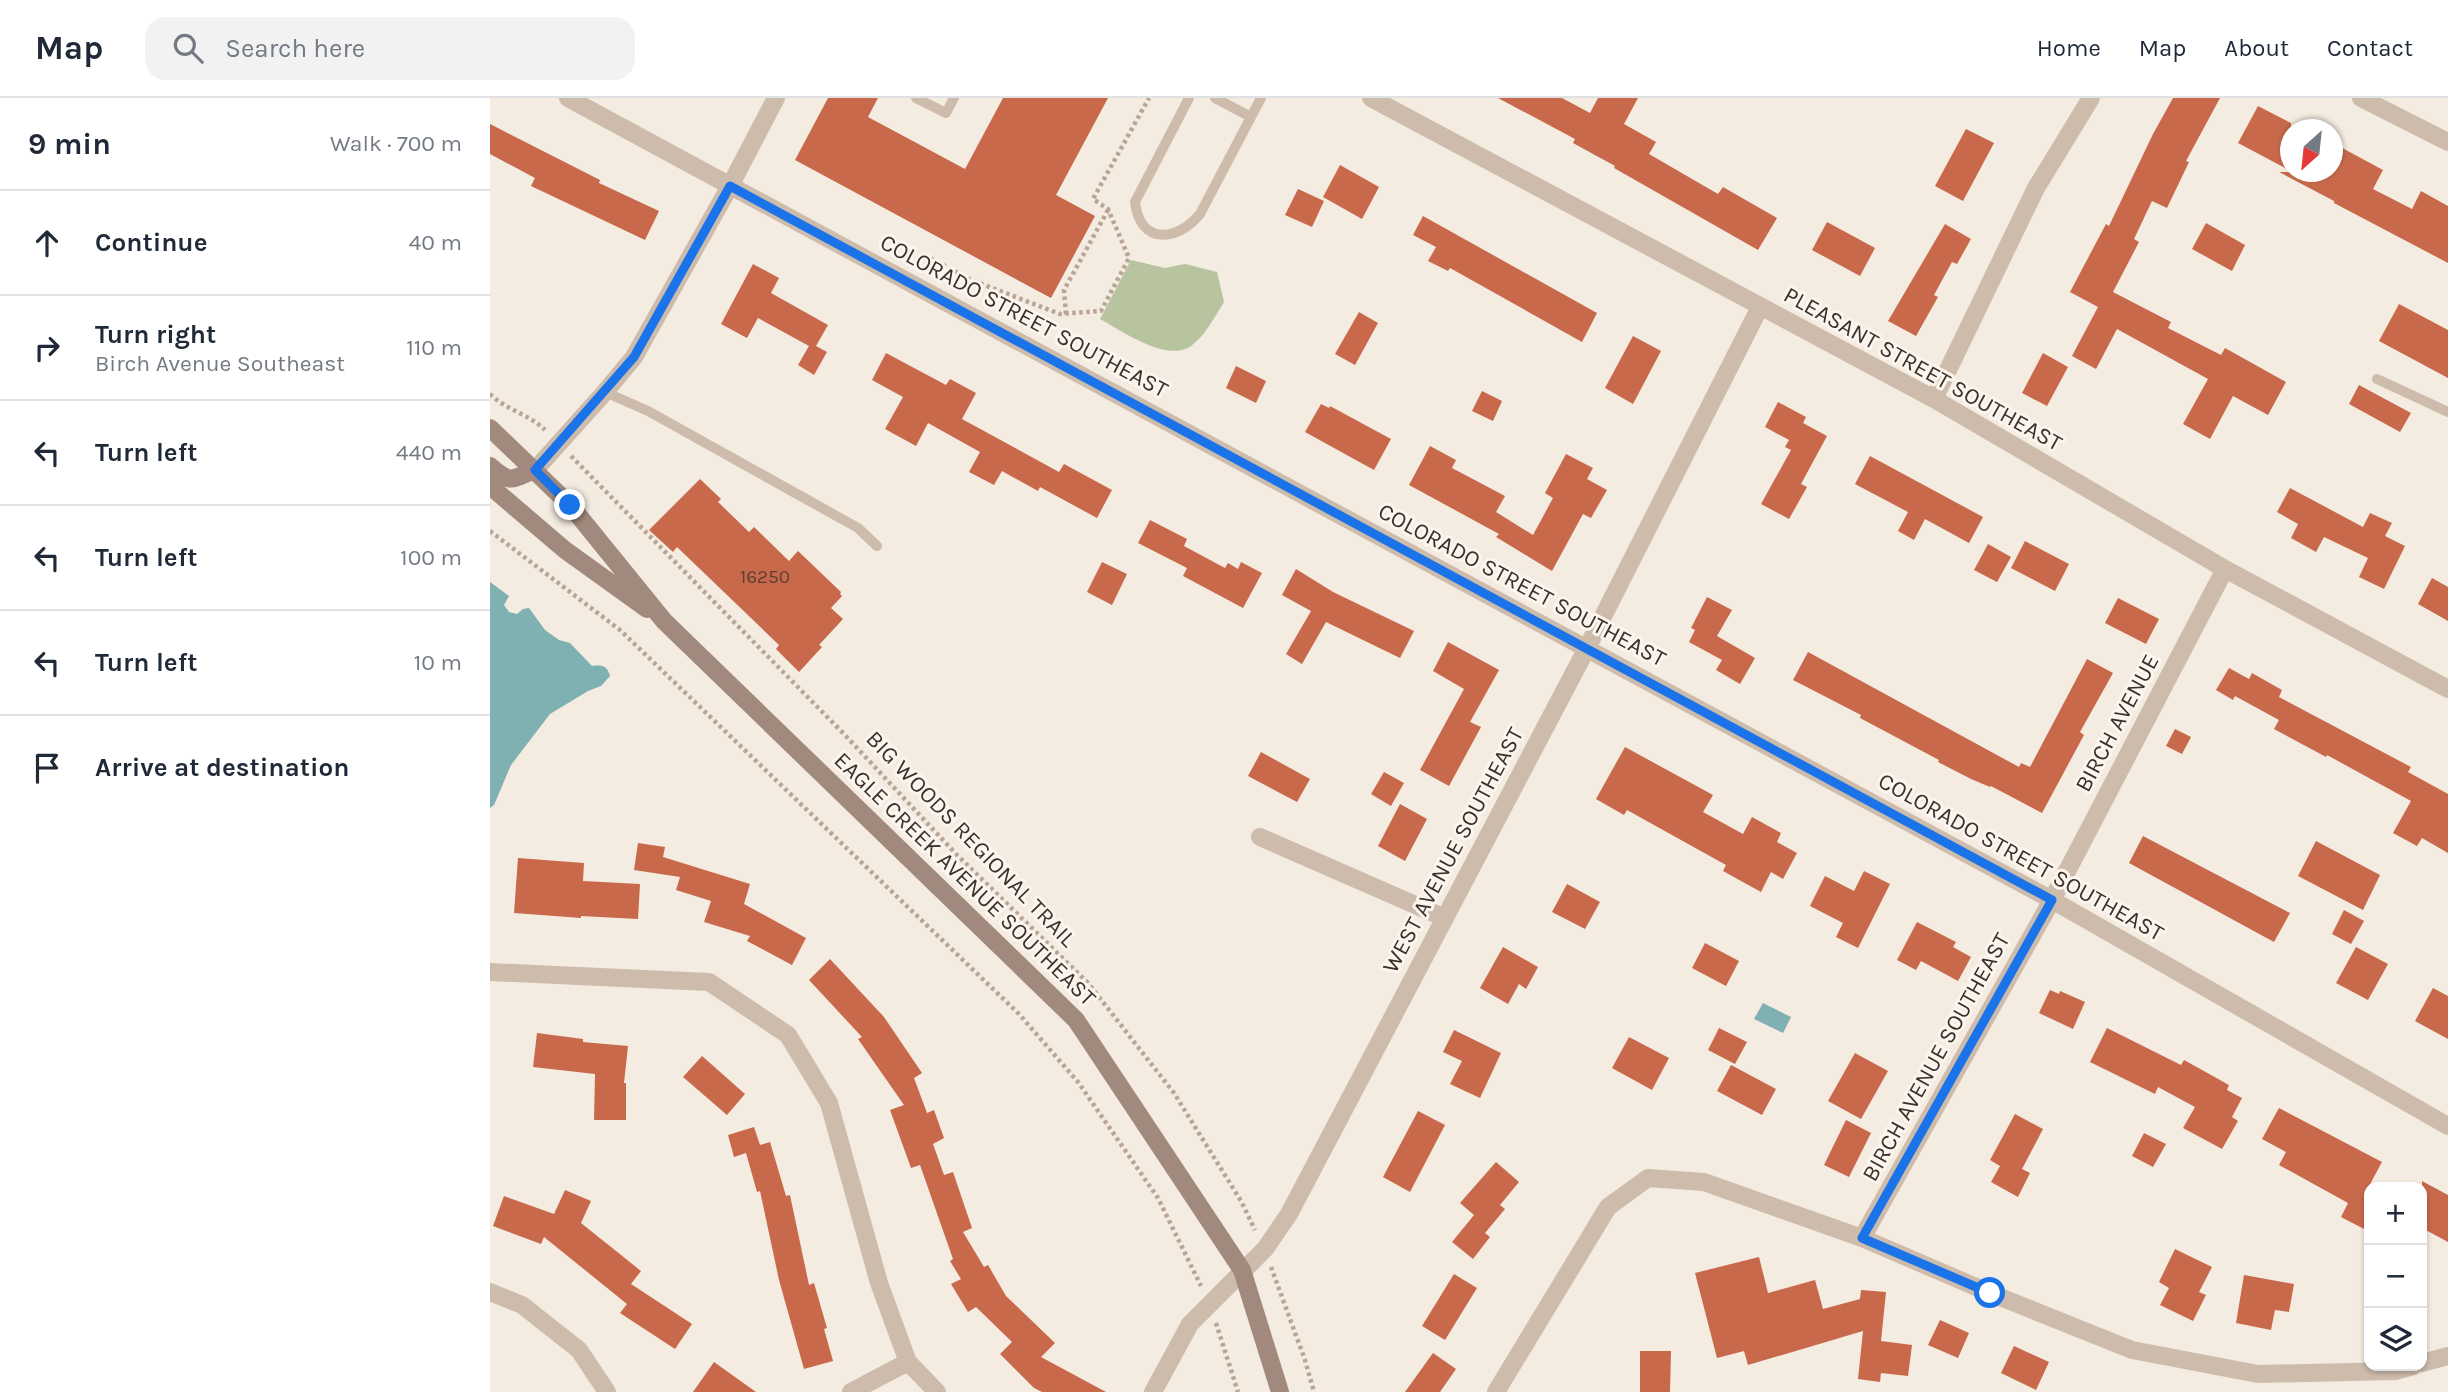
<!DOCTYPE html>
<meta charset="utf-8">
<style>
:root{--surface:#fff;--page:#f2f2f3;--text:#1f2937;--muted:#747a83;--line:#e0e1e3}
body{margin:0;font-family:Karla,sans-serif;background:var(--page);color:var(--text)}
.controls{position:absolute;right:21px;bottom:21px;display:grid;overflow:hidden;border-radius:14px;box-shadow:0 2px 5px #0004}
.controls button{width:63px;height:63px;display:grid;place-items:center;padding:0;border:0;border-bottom:2px solid var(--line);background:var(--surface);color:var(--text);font:35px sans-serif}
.compass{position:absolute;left:1790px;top:21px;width:63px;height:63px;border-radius:50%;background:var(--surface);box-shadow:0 2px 5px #0004;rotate:207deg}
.stop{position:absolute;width:21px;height:21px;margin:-16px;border:5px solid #1a73e8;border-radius:50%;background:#fff}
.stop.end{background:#1a73e8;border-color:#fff;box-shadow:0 2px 7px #0008}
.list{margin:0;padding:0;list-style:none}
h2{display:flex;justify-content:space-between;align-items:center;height:91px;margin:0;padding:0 28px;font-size:30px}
h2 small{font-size:23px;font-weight:400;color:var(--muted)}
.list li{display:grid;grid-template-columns:46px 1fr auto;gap:21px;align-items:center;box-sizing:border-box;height:105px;padding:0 28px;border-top:2px solid var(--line)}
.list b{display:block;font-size:26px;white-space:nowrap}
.list p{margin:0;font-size:23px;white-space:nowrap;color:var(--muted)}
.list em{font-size:23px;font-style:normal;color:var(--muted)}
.icon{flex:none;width:38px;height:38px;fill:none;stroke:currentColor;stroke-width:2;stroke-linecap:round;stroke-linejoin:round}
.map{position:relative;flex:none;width:1958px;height:1294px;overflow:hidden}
header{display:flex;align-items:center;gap:42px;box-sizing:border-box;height:98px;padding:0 35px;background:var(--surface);border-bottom:2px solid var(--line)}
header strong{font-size:33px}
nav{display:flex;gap:38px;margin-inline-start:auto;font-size:24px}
.search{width:490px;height:63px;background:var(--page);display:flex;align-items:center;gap:18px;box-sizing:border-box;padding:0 24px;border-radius:21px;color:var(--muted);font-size:26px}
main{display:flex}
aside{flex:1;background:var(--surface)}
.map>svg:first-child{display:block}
.green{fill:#b8c4a0}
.water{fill:#7fb0b2}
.building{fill:#c8694b}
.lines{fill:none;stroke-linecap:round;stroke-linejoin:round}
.path{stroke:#b9a596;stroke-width:4.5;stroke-dasharray:3.5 3.5;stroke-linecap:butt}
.service{stroke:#cdbbac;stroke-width:10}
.minor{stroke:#cdbbac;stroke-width:18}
.tertiary{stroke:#cdbbac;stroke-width:18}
.secondary{stroke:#a18a7d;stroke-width:18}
.route{stroke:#1a73e8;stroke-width:9}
.labels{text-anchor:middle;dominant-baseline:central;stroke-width:6;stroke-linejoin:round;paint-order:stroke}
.number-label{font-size:19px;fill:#5e3e33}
.street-label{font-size:23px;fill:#3b302b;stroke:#fbf5ee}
</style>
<header>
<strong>Map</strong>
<div class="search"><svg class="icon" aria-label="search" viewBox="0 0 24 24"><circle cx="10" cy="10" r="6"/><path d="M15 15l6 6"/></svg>Search here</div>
<nav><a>Home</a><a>Map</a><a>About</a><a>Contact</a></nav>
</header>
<main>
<aside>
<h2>9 min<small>Walk · 700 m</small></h2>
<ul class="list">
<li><svg class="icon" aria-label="ahead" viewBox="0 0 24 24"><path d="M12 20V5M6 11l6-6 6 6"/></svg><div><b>Continue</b></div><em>40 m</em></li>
<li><svg class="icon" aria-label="right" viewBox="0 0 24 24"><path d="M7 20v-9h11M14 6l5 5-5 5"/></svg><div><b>Turn right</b><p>Birch Avenue Southeast</p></div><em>110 m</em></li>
<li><svg class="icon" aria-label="left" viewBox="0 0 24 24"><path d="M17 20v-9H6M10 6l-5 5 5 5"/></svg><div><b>Turn left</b></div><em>440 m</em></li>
<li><svg class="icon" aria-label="left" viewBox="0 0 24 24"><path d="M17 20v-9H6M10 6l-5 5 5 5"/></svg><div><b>Turn left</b></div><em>100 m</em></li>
<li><svg class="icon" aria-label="left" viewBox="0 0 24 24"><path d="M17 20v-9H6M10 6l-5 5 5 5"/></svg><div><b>Turn left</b></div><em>10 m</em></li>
<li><svg class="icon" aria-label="arrive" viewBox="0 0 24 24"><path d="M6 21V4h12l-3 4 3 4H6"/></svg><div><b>Arrive at destination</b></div></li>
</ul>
</aside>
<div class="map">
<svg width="1958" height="1294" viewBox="0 0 1958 1294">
<rect width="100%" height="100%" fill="#f4ebe1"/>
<path class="green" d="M641,162l34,8 20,-4 32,8 7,30c-9,14 -19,34 -33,44 -24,17 -69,-15 -91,-27z"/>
<path class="water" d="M0,484l19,14 -5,9 5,7 8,2 6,-5 6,-1 16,22 14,10 11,3 22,23c10,-1 15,-1 18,10l-9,10 -13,5 -38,23 -39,51 -17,40 -4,3z
M1273,905l28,14 -8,16 -29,-14z"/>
<path class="building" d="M338,0h50l-10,19 97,52 38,-71h105l-52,97 39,21 -44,82 -256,-138z
M1008,0h64l28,15 8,-15h40l-14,26 32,18 -7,12 69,40 5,-7 54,31 -19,32 -144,-82 1,-2 -42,-23 2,-4z
M1683,0h47l-34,63 3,1 -22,46 -15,-7 -18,38 5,3 -26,50 58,30 -3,6 53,27 4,-7 61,34 -18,33 -35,-19 -23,43 -27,-15 25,-45 -91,-50 -21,40 -24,-13 26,-49 -28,-15 36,-68 3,2 44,-92z
M1768,8l33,17v48l-53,-28z
M0,26l110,56 -1,3 60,28 -14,29 -114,-54 4,-8 -45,-24z
M1476,31l28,14 -31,58 -28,-15z
M1843,45l50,27 -10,19 39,20 9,-18 27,15v57l-114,-60v-2l-55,-29h54z
M850,67l39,22 -17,32 -39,-22z
M808,91l26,12 -12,26 -27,-12z
M933,118l174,97 -15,29 -132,-74 -2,3 -20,-10 8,-14 -23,-12z
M1337,124l48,26 -15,28 -48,-26z
M1716,125l39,22 -13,26 -40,-22z
M1455,126l26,15 -14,25 -5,-2 -18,33 4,2 -22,39 -28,-15z
M263,166l26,14 -8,15 57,32 -12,21 11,6 -13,23 -16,-10 11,-19 -51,-28 -11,20 -26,-14z
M1909,206l49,26v48l-69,-37z
M869,214l19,11 -23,42 -20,-11z
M1143,238l28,15 -28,53 -28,-16z
M396,255l60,32 4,-6 26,14 -14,26 97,53 5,-8 48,26 -15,28 -57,-31 -2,4 -36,-20 -8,14 -25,-13 11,-20 -52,-29 -12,23 -31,-17 18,-32 -31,-17z
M1553,255l25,14 -21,39 -25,-13z
M746,268l30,15 -10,22 -30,-15z
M1869,287l52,28 -11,19 -51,-28z
M992,293l20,10 -9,20 -21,-10z
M1288,304l28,15 -3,6 24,13 -26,48 6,3 -18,32 -28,-15 30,-54 -6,-3 4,-7 -24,-13z
M831,306l8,4 1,-2 61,33 -17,31 -69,-38z
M940,348l26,14 -4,8 53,28 -9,16 37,23 20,-37 -8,-5 21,-39 27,14 -6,11 20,11 -16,28 -8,-4 -31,57 -56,-34 3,-3 -90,-49z
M1380,358l113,61 -14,26 -44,-24 -11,21 -16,-9 10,-19 -53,-28z
M210,381l21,20 -3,3 31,30 5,-5 35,34 9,-10 43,41 -1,2 2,2 -11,12 12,11 -24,26 3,2 -23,25 -23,-23 3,-4 -102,-98 -4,5 -24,-22z
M1800,390l73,39 7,-14 22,10 -7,13 20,10 -21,43 -25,-12 9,-19 -44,-21 -8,15 -25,-14 7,-14 -21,-12z
M660,422l37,19 -3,7 41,22 3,-5 10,6 3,-7 21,11 -19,35 -60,-32 4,-8 -49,-25z
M1535,443l44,23 -14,27 -44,-23z
M1498,446l23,13 -14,25 -23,-12z
M612,464l25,12 -15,31 -25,-13z
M806,471l37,23 81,39 -14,27 -74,-36 -24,42 -16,-10 25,-43 -29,-16z
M1942,480l16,9v34l-30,-17z
M1217,499l25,13 -15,26 38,22 -15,26 -24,-14 6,-10 -33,-18 6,-12 -4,-2z
M1628,500l41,21 -13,25 -41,-21z
M958,544l51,28 -29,52 11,5 -32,59 -29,-16 44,-81 -31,-18z
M1318,554l211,115 2,-4 9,4 57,-108 26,14 -33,59 4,3 -42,78 -51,-27 -1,1 -19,-8 -33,-17 1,-2 -79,-42 1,-3 -68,-35z
M1739,570l20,11 3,-6 30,17 -3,7 132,70 -3,5 40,22v59l-26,-15 -5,8 -24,-13 18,-32 -84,-46 -1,2 -52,-28 5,-9 -44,-24 -2,4 -17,-10z
M1685,631l16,8 -9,17 -16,-8z
M1135,649l88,48 -10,17 40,22 9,-17 29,16 -4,9 20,11 -14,26 -12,-7 -10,20 -38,-21 3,-6 -99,-55 -3,5 -28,-16z
M771,654l49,27 -13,23 -49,-26z
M894,674l20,11 -13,23 -20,-12z
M910,706l27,15 -22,42 -27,-15z
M1653,738l147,77 -16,29 -145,-79z
M1826,743l64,34 -17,35 -65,-34z
M148,745l27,4 -2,10 87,27 -6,20 62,34 -14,27 -45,-24 3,-5 -46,-14 7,-21 -35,-11 4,-13 -46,-7z
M28,760l66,5 -1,18 57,3 -2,35 -57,-3v2l-67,-5z
M1374,773l26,13 -32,64 -22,-11 7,-14 -33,-17 15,-30 29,15z
M1077,786l33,18 -15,27 -33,-17z
M1854,812l20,11 -13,23 -19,-10z
M1427,824l39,20 -3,5 18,10 -13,24 -37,-20 -5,9 -19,-10z
M1215,845l34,18 -13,25 -34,-18z
M1013,849l35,20 -12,22 -7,-5 -11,20 -28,-16z
M1866,849l32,17 -20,36 -32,-17z
M340,861l54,58 38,56 -8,5 13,35 7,-3 10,28 -11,6 11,31 9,-3 19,56 -9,4 21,35 4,-2 18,31 49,47 -14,14 65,35h-64l-8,-4 -34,-34 12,-12 -36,-35 -8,5 -17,-28 10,-5 -11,-18 3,-2 -33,-94 -9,3 -21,-58 14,-5 -46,-66 4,-2 -53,-57z
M1943,890l15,8v43l-33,-18z
M1560,892l9,4 1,-3 25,11 -12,27 -34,-16z
M1229,930l28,14 -12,22 -27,-14z
M1617,930l74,37 3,-5 45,25 -2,5 15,8 -10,19 6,4 -16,28 -39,-21 12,-21 -37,-20 -3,7 -65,-32z
M964,932l47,23 -21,45 -30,-14 12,-23 -19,-9z
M47,935l46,6v3l45,4 -4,37h2v37h-32l1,-46 -62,-7z
M1139,939l40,21 -17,32 -40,-22z
M1365,955l33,18 -27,48 -33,-18z
M212,958l43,38 -18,21 -44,-38z
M1241,967l45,24 -14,26 -45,-24z
M1789,1010l103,54 -13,24v33l-5,10 -23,-12 7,-14 -69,-38 7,-13 -24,-13z
M928,1013l27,14 -35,67 -27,-15z
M1525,1016l28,15 -21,40 8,4 -12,24 -27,-15 9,-16 -10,-6z
M1356,1022l25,13 -22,44 -25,-12z
M264,1029l6,18 10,-3 16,54 4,-1 19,90 5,-2 13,45 -3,1 9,32 -29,8 -25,-89 -19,-89 -3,1 -11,-39 -12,4 -6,-22z
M1654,1035l22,11 -13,23 -21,-11z
M1006,1064l23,20 -19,23 5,4 -20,24 5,4 -17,22 -21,-17 22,-27 -14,-12z
M1932,1083l26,14v47l-26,-14z
M75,1092l26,11 -10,22 60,48 -10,13 61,40 -17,25 -55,-36 7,-9 -83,-67 -3,7 -48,-18 11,-30 50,18z
M1685,1151l37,18 -13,25 7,3 -13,26 -33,-16 9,-17 -10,-6z
M1269,1159l9,36 47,-13 8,29 37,-10 1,-9 25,2 -5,49 31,4 -4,31 -27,-3 -1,9 -22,-3 5,-48 -115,34 -4,-14 -27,7 -22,-85z
M964,1176l23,14 -32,52 -23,-14z
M1754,1177l50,9 -5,28 -14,-2 -4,20 -35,-7z
M1450,1222l29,13 -11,25 -30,-13z
M1524,1248l35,16 -13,28 -35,-17z
M1150,1253h31l-1,41h-30z
M943,1255l23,16 -16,23h-35z
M224,1264l42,30h-63z"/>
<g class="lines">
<path class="path" d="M433,172l7,-12 41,22 89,34 41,-3 28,-53 -21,-49 -15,-10 56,-101
M576,216l-2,-24 44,-80
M0,296c16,16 39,20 55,36
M81,358l273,278 112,120 132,129 86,110 67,108 14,29
M0,433l130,99 399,384 59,68 80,116 43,88
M781,1169l34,93 9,32
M726,1225l22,69"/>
<path class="service" d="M426,0l30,15 8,-15
M699,0l-54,104c5,43 42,40 65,12l61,-116
M725,0l36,19
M1887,281l71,33
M115,294l43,19 210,117 19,18"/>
<path class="minor" d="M78,0l1484,802 396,226
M881,0l563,301 291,170 223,120
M1871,0l87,44
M1444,301l102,-211 55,-90
M770,739l185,81
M0,874l219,10 79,53 41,68 50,180 29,79 29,30
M1372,1140l190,-338 173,-331
M0,1194l32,13 57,45 28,42
M1932,1265l26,-7
M361,1294l57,-30
M663,1294l37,-68 75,-75 24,-35 298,-566 173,-341
M1006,1294l112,-185 40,-29 56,4 158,56 128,55 142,57 126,24 137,-3 18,-5"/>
<path class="tertiary" d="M45,372l70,-78 29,-35 96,-171 46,-88"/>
<path class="secondary" d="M0,330l80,77 94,116 412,399 166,250 38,122
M0,368c21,18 20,14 45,4
M0,388l75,64 82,59"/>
</g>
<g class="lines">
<path class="route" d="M80,407l-35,-35 99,-113 96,-171 1322,714 -190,338 128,55"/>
</g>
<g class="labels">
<g class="number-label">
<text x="275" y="479">16250</text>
</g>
<g class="street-label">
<text transform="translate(534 218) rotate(28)">COLORADO STREET SOUTHEAST</text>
<text transform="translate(1433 271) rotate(29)">PLEASANT STREET SOUTHEAST</text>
<text transform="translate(1032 487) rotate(28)">COLORADO STREET SOUTHEAST</text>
<text transform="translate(1627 625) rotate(-62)">BIRCH AVENUE</text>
<text transform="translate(481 741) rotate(46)">BIG WOODS REGIONAL TRAIL</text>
<text transform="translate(963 752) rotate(-62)">WEST AVENUE SOUTHEAST</text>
<text transform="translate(1531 759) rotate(29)">COLORADO STREET SOUTHEAST</text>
<text transform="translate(475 781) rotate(44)">EAGLE CREEK AVENUE SOUTHEAST</text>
<text transform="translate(1446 959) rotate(-61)">BIRCH AVENUE SOUTHEAST</text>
</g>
</g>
</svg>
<div class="controls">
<button>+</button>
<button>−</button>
<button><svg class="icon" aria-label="layers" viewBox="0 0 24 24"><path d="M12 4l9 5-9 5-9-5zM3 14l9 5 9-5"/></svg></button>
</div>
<svg class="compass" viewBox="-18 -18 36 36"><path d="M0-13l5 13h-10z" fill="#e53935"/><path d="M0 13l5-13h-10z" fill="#747a83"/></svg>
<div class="stop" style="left:1500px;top:1195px"></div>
<div class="stop end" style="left:80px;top:407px"></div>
</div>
</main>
